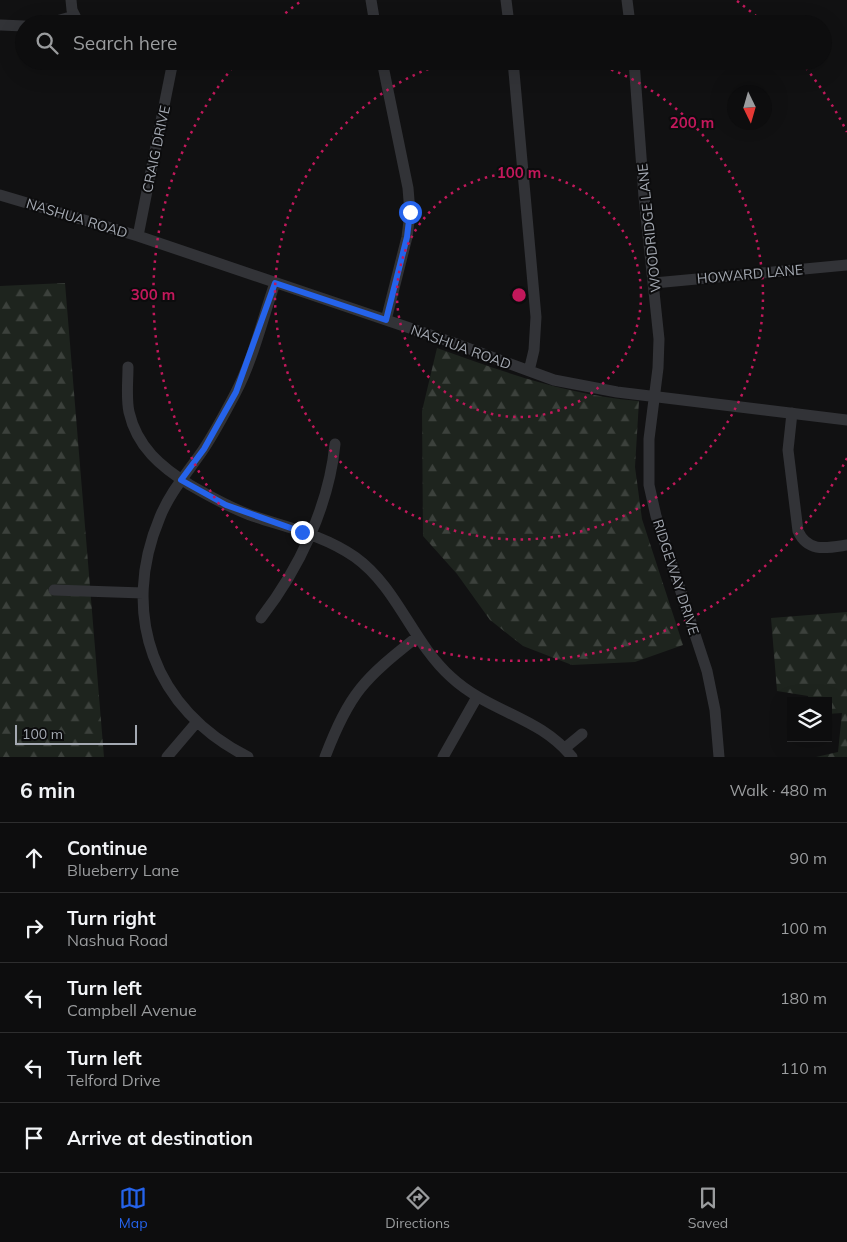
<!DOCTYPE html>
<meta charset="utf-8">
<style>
:root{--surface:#0d0d0e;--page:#161617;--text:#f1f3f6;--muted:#9a9c9e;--line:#2d2d2e;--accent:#2563eb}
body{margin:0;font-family:Mulish,sans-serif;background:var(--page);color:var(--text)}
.controls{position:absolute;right:15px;bottom:15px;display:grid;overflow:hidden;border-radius:0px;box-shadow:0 5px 20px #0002}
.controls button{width:45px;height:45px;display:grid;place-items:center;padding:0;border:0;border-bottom:1px solid var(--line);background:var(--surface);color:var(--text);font:25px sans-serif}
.compass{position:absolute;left:727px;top:85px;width:45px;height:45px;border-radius:50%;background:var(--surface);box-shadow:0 5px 20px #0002;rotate:175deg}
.scale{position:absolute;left:15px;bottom:12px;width:122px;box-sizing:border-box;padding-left:5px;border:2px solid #a4a9b2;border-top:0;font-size:14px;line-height:18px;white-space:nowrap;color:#a4a9b2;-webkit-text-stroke:4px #0c0c0d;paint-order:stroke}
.stop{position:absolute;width:15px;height:15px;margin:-11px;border:4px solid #2563eb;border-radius:50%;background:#fff}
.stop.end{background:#2563eb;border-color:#fff;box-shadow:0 1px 5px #0008}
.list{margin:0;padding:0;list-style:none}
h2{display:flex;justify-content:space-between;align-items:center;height:65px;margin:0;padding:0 20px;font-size:21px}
h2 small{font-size:16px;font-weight:400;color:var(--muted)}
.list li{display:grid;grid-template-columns:32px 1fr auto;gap:15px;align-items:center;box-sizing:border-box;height:70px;padding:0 20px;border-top:1px solid var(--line)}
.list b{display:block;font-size:19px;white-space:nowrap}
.list p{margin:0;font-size:16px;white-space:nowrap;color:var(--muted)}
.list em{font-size:16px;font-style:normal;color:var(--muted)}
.icon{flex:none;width:28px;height:28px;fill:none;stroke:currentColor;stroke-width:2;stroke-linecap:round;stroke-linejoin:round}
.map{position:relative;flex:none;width:847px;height:757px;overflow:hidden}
.search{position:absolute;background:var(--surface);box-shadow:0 5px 20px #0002;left:15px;right:15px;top:15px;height:55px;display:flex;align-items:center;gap:12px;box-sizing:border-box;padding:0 18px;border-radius:28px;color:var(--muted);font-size:19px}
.sheet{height:415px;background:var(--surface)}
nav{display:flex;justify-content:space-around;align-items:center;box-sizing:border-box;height:70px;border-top:1px solid var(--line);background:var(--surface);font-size:14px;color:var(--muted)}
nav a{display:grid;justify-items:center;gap:2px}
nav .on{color:var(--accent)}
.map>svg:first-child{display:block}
.forest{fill:url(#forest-firs)}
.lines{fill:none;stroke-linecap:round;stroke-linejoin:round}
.minor{stroke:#323337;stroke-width:11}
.route{stroke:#2563eb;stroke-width:6}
.ring{fill:none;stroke:#c2185b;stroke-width:2.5;stroke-dasharray:2.5 5}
.labels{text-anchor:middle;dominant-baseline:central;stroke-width:4;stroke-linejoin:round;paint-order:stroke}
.street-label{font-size:14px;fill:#a4a9b2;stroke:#0c0c0d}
.centre{fill:#c2185b;stroke:#0c0c0d;stroke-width:2.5}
.ring-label{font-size:15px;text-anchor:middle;font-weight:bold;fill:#c2185b;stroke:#0c0c0d;stroke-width:4;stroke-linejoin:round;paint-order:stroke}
</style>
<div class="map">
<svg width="847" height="757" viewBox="0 0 847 757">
<defs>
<pattern id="forest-firs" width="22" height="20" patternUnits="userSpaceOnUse" patternTransform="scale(1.25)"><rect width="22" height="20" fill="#1e241e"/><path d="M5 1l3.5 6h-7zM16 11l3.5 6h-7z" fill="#3c413c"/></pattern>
</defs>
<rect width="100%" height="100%" fill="#111112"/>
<path class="forest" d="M65,283l39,474h-104v-471z
M437,348c70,25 127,46 202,53l-4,66 7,52 41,126 -48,17 -63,3 -49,-19 -33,-26 -33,-46 -34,-38 -1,-125z
M847,612v145h-31l22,-5 4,-39 -14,1v-13h-19l-1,-5 -31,-5 -6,-73z"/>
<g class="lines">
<path class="minor" d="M71,0l1,10 7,14
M371,0l4,24
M506,0l3,24
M627,0l3,24
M46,24l28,-8
M193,24l14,-3 37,3
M1,25l23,1
M382,61l26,127 2,25 -3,24 -21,83
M513,61l23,256 -2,33 -5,21
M634,61l10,136 15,142 -1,29 -9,71v46l7,31 51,155 8,39 4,47
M0,195l138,41 313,106 103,38 63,12 230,28
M138,236l35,-175
M654,283l193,-18
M128,367c0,14 -2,31 1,45 8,35 32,55 61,73 19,11 39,22 60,30 35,12 74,20 105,42 43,31 57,85 96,120 39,36 88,39 121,80
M792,413l-4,37 10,81c10,22 29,17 49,14
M54,590l89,3
M261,618c38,-49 68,-112 74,-174
M565,748l17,-14
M167,757l29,-34
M248,757c-94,-47 -129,-143 -88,-240 10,-25 28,-45 43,-67 12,-18 22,-37 32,-56 18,-34 27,-74 40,-111
M325,757c25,-65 39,-78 92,-120
M443,757l34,-60"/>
</g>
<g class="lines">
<path class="route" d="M302,532l-76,-27 -45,-25 23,-31 32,-57 39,-109 111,37 21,-83 3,-25"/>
</g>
<g class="ring">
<circle cx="519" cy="295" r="122"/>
<path d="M590 62A244 244 0 1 1 448 62"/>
<path d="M847 458A366 366 0 1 1 237 62M274 23A366 366 0 0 1 301 1M737 1A366 366 0 0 1 764 23M801 62A366 366 0 0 1 847 132"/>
</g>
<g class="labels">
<g class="street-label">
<text transform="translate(156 149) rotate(-78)">CRAIG DRIVE</text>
<text transform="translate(77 218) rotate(17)">NASHUA ROAD</text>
<text transform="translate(649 228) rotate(-96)">WOODRIDGE LANE</text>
<text transform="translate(750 274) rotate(-5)">HOWARD LANE</text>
<text transform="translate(461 347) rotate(20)">NASHUA ROAD</text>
<text transform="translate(676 577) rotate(72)">RIDGEWAY DRIVE</text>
</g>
</g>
<circle cx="519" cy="295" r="8" class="centre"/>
<g class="ring-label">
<text x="692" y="128">200 m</text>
<text x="519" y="178">100 m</text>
<text x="153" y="300">300 m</text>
</g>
</svg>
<div class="controls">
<button><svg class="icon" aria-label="layers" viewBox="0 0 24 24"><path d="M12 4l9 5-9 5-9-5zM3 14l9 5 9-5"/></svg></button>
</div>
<svg class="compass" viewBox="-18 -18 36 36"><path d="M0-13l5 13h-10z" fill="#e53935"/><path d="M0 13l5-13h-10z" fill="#9a9c9e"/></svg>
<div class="scale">100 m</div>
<div class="stop" style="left:410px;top:212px"></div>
<div class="stop end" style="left:302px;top:532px"></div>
<div class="search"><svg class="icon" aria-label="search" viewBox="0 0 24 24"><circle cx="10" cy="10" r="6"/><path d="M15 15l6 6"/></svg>Search here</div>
</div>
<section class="sheet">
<h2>6 min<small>Walk · 480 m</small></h2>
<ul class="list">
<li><svg class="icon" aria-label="ahead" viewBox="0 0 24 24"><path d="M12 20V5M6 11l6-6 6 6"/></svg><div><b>Continue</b><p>Blueberry Lane</p></div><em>90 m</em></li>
<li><svg class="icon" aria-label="right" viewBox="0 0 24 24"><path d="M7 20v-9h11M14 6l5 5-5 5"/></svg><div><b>Turn right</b><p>Nashua Road</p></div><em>100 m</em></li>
<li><svg class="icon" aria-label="left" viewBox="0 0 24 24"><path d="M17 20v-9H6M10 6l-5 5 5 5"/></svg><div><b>Turn left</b><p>Campbell Avenue</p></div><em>180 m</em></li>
<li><svg class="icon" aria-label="left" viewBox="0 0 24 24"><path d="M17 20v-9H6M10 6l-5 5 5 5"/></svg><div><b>Turn left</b><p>Telford Drive</p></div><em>110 m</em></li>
<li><svg class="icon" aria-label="arrive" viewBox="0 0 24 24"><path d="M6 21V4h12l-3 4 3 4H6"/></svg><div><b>Arrive at destination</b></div></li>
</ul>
</section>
<nav>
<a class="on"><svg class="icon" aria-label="map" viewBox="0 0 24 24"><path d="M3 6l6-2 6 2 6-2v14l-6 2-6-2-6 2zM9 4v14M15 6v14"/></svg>Map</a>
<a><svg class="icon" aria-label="directions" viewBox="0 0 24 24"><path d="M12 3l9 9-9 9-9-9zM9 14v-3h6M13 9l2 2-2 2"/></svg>Directions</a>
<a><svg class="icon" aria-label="saved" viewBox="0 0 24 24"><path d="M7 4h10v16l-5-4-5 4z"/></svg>Saved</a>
</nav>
